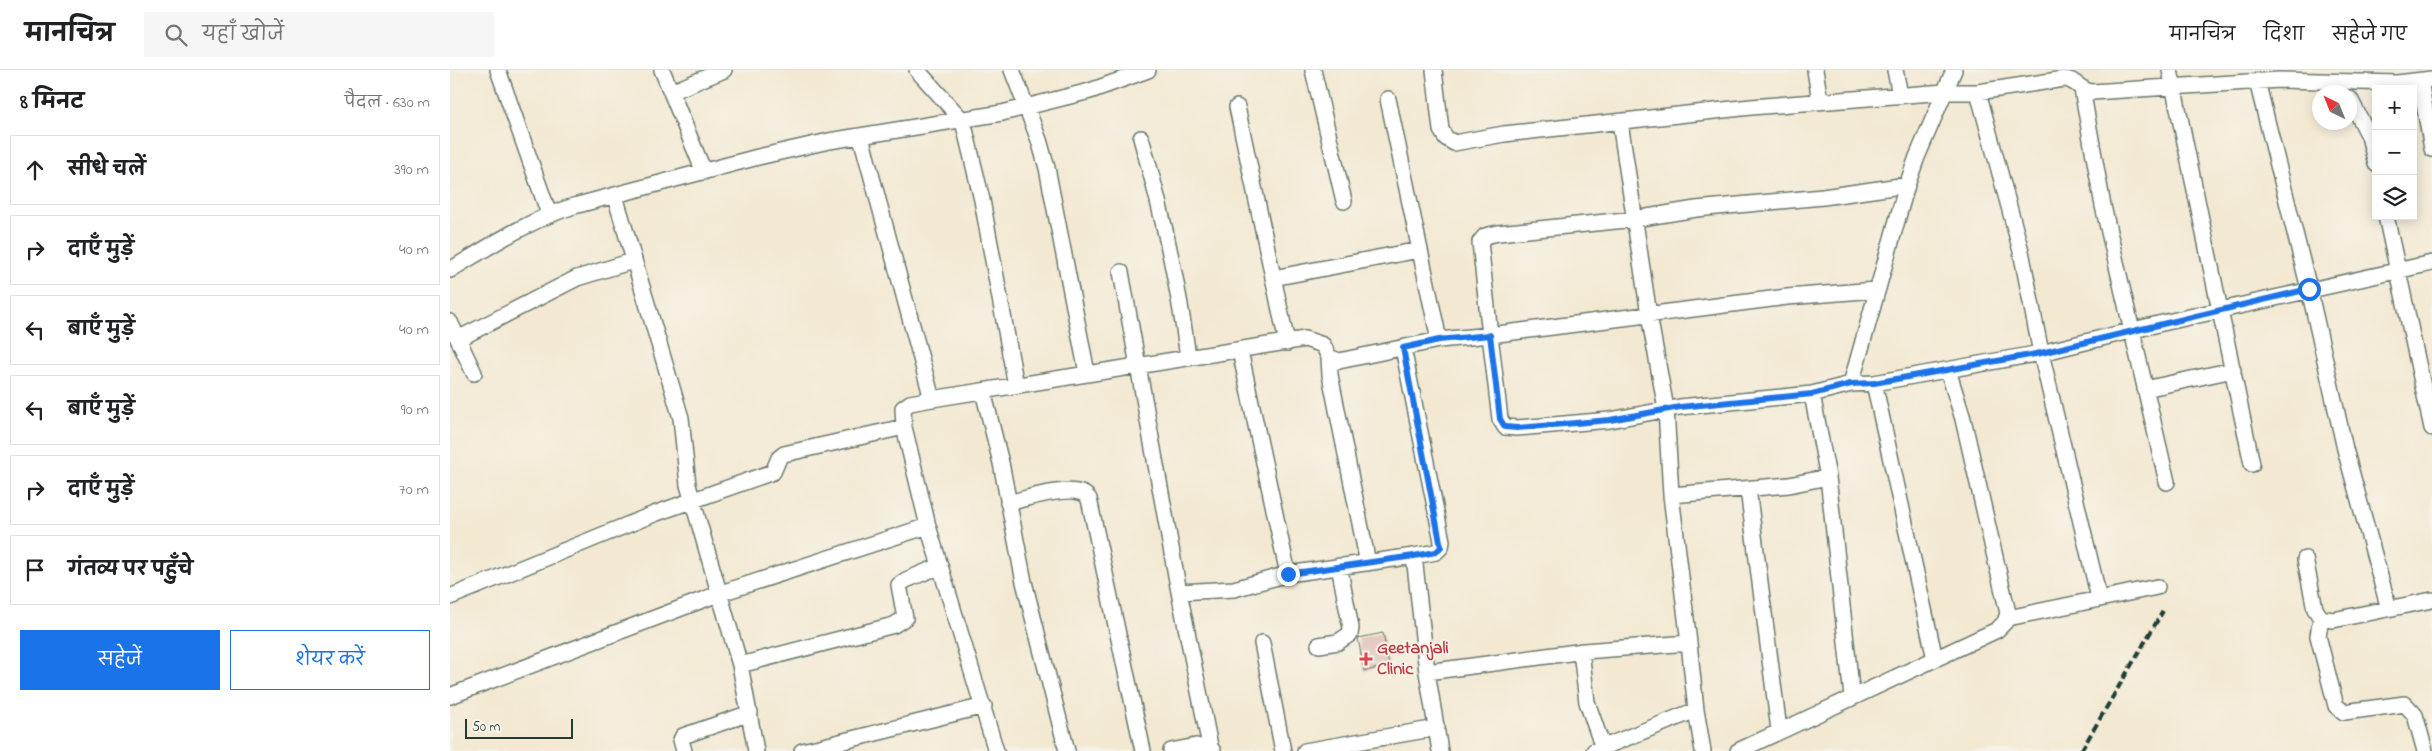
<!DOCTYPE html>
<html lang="hi">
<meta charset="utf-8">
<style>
:root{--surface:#fff;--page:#f6f6f6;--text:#202124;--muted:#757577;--line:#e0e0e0;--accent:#1a73e8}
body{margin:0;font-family:"Indie Flower","Playpen Sans Deva",sans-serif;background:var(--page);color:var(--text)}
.controls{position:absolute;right:15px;top:15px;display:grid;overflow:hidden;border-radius:0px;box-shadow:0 2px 12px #0003}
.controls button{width:45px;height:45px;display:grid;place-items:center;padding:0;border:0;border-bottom:1px solid var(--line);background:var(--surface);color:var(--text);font:25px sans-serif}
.compass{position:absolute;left:1862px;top:15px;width:45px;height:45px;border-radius:50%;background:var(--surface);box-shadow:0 2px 12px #0003;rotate:317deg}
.scale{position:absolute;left:15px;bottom:12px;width:108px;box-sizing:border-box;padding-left:5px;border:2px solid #1f3d34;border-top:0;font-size:14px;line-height:18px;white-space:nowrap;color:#1f3d34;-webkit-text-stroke:4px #f7f3e8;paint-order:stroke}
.stop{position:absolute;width:15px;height:15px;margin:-11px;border:4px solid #1a73e8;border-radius:50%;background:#fff}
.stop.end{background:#1a73e8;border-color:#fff;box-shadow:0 1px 5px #0008}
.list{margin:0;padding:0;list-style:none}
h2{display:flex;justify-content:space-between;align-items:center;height:65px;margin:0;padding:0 20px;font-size:21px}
h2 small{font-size:16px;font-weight:400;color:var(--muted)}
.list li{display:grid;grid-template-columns:32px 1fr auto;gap:15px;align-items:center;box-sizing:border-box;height:70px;margin:0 10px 10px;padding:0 10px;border:1px solid var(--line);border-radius:0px}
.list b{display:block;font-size:19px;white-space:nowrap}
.list em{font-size:16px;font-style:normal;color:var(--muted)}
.actions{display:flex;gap:10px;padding:15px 20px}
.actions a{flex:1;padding:11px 0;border:1px solid var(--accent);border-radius:0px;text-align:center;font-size:18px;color:var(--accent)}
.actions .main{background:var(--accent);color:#fff}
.icon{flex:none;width:28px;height:28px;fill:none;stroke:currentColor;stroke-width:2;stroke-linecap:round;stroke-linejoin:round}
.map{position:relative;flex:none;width:1982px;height:681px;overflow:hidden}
header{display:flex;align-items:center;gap:30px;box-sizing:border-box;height:70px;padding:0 25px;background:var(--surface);border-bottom:1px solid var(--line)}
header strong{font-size:24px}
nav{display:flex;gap:28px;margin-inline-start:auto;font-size:18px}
.search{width:350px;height:45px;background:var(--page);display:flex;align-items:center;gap:12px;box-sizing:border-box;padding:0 18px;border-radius:0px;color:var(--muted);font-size:19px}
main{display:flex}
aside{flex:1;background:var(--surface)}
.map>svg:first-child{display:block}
.building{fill:#cd9992}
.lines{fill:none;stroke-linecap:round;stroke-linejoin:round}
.minor-casing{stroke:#69796c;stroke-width:18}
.minor{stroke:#fff;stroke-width:15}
.rail{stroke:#1f3d34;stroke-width:4;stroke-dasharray:8 4;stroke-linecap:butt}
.route{stroke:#1a73e8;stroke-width:6}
.health-dot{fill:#e0444e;stroke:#f7f3e8;stroke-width:2}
.labels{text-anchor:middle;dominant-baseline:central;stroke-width:4;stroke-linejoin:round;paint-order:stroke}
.health-label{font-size:18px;font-weight:bold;fill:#be3a42;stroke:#f7f3e8;text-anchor:start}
</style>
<header>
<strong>मानचित्र</strong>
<div class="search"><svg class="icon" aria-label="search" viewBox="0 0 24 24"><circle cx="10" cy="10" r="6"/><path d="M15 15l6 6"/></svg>यहाँ खोजें</div>
<nav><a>मानचित्र</a><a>दिशा</a><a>सहेजे गए</a></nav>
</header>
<main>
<aside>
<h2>8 मिनट<small>पैदल · 630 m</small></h2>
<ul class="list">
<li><svg class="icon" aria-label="ahead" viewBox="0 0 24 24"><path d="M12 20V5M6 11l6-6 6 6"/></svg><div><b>सीधे चलें</b></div><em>390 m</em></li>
<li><svg class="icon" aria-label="right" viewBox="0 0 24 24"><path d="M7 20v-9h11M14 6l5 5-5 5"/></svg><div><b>दाएँ मुड़ें</b></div><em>40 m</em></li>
<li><svg class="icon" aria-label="left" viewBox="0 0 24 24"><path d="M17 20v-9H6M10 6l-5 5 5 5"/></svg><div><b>बाएँ मुड़ें</b></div><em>40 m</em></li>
<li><svg class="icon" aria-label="left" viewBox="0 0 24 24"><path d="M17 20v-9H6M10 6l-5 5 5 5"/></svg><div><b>बाएँ मुड़ें</b></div><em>90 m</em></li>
<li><svg class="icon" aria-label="right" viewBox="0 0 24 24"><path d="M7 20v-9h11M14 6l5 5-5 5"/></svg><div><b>दाएँ मुड़ें</b></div><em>70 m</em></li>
<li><svg class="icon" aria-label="arrive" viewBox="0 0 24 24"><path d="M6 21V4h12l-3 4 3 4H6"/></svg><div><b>गंतव्य पर पहुँचे</b></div></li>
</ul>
<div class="actions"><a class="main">सहेजें</a><a>शेयर करें</a></div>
</aside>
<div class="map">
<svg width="1982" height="681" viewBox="0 0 1982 681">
<rect width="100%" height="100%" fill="#f7f3e8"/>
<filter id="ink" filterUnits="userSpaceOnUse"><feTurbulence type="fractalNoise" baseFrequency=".02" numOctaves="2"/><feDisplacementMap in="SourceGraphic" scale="10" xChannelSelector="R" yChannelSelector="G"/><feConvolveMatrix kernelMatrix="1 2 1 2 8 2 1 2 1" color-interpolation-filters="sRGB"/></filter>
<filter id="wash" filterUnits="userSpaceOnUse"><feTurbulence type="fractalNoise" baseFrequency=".0096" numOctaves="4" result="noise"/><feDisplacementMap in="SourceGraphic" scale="20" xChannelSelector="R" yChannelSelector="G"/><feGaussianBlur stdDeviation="1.12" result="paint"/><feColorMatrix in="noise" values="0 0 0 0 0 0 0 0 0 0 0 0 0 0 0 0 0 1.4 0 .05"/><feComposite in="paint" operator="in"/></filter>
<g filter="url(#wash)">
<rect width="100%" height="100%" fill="#f3e9d3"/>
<g id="blocks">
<path class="building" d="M933,563l6,33 -25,5 -6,-33z"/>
</g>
</g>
<g filter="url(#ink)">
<use href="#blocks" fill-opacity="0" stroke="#69796c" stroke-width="1"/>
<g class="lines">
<defs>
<path id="minor" d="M48,0l51,144
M212,0l42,102
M467,0l46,51 19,79 34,186
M562,0l27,70 8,28 40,205
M863,0l31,131
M984,0l7,60 5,8 8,5 50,-9 247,-27 194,-15h33l86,-13c11,0 17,12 28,13l187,-12 118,3 35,-4
M1365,0l5,31
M1445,0l5,25
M1720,0l82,394
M1807,11l52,208 36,160 44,160
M1970,11l12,68
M1632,19l21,117 64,276
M221,22l53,-22
M1528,22l43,159 20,102 58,245
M938,29l51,241
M1900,29l19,37 7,28
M787,37l50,236
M1170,52l29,193 17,94 5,86 18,148
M411,67l71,262
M691,68c21,72 37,144 47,219
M165,126l66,222 7,67 52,180 16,86
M1936,146l46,212
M0,200c40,-24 79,-50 124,-64l184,-49 71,-16 173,-28 88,-22 58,-21
M671,202l58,320 55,-3 54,-15
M823,208l146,-28
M1426,220l-89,7 -297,38 -10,-93 5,-6 13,-3 137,-14 61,-10 127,-12 84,-12
M0,252l24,51
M8,269l119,-61 56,-17
M953,278l39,193 -1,6 -5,5 -22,4
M790,281l48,223 126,-18 13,116 13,79
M879,287l1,18 38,188
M1424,313l61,276
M1401,314l56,-199 10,-28 37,-87
M1695,319l88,-19
M533,321l18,72 23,119 43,169
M1362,324l16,83 24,220
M454,357l24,99 68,225
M1298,419l31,241
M1221,425l118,-10 39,-8
M558,433c17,-4 71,-22 81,-4l54,252
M1855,489l10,50 6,9 12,2 99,-20
M729,522l32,159
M0,527l204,-83 119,-42 6,-14 5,-4 120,-27 -1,-19 7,-5 22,-4 373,-60 18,6 6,12 10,4 100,-21 51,-5 10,84 5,8 12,1 93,-8 70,-13 132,-13 39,-10 23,-1 167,-30 117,-29 274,-61
M1558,548l149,-31
M1871,548l-3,18 18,70 8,6 61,-8 10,11 10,36
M812,573l21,108
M869,575l19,-3 12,-8 1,-6 -12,-62
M1131,581l6,51 16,46
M290,595l154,-40 11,-7 -6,-33 7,-5 34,-14
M977,602l157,-21 105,-8 7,67 7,41
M0,626l268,-102 210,-68
M374,676l160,-40
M234,681l-3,-11 2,-4 67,-23
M352,681l22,-5 1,5
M721,681l25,-5 17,5
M855,681l132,-23
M1144,681l102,-41
M1288,681l259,-121 8,-8 3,-9 -45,-194 -15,-49"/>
</defs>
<use href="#minor" class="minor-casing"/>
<use href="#minor" class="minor"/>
<path class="rail" d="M1631,681l82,-140"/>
</g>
</g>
<g class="lines" filter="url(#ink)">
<path class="route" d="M838,504l126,-18 22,-4 5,-5 -38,-199 36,-8 51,-5 10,84 5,8 12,1 93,-8 70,-13 132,-13 39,-10 23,-1 167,-30 268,-64"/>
</g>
<path class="health-dot" d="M913.5 581.5h5v5h5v5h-5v5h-5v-5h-5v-5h5z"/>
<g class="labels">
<g class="health-label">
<text x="927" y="579">Geetanjali<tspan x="927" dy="21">Clinic</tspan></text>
</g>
</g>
</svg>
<div class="controls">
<button>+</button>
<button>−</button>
<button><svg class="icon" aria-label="layers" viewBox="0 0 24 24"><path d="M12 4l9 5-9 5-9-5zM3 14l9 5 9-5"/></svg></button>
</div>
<svg class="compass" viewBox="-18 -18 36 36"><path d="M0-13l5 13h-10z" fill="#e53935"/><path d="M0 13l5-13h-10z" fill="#757577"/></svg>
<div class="scale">50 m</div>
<div class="stop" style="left:1859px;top:219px"></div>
<div class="stop end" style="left:838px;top:504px"></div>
</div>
</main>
